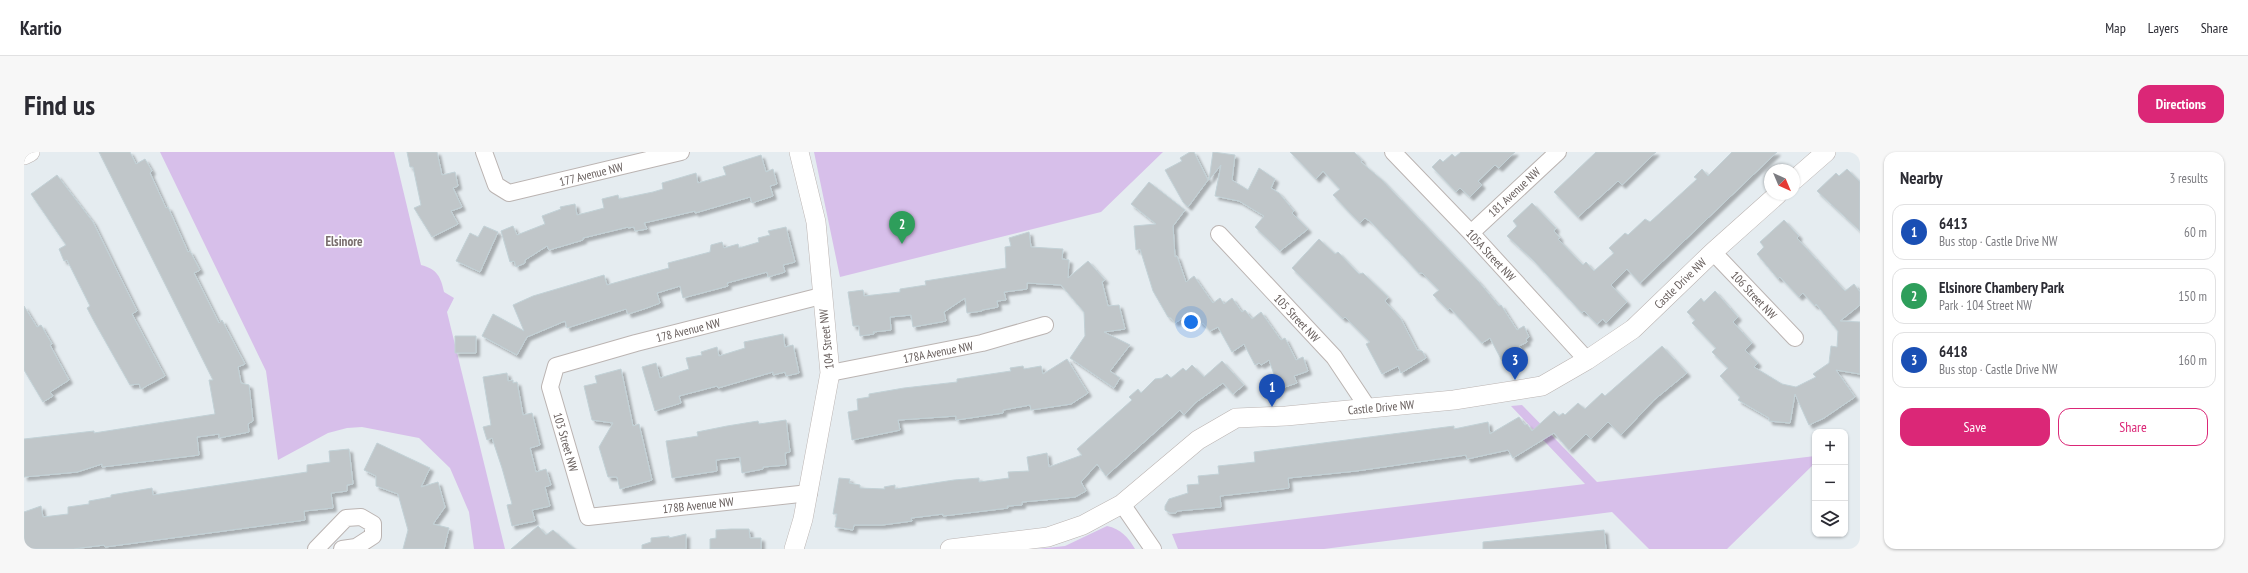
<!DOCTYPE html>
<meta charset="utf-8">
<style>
:root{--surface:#fff;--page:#f7f7f7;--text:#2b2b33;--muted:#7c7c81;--line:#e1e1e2;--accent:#db2777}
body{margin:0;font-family:"PT Sans Narrow",sans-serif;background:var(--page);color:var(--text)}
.controls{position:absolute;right:12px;bottom:12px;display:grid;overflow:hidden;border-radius:8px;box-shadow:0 1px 3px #0004}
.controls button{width:36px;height:36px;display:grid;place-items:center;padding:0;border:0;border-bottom:1px solid var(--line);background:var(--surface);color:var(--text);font:20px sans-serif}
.compass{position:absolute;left:1740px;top:12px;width:36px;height:36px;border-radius:50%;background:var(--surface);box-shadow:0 1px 3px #0004;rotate:136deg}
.you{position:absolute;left:1167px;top:170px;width:14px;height:14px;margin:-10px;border:3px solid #fff;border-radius:50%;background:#1a73e8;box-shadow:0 0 0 6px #1a73e833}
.badge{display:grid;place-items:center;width:26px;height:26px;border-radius:50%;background:var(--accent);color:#fff;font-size:13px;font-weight:700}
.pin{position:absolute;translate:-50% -33px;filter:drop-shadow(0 1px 2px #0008)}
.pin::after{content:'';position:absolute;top:21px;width:14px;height:12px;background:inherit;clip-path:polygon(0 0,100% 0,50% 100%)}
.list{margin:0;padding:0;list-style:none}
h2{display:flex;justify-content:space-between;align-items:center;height:52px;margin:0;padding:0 16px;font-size:17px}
h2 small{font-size:13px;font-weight:400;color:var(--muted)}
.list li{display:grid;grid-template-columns:26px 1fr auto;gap:12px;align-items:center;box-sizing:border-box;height:56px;margin:0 8px 8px;padding:0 8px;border:1px solid var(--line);border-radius:12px}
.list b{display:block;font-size:15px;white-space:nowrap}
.list p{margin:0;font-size:13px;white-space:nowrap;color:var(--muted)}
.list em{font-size:13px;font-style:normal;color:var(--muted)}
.actions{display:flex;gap:8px;padding:12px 16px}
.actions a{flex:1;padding:9px 0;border:1px solid var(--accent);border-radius:12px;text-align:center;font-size:14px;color:var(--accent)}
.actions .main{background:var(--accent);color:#fff}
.icon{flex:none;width:22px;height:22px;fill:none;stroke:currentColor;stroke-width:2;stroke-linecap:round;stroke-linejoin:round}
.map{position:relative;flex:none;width:1836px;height:397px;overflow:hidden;border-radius:12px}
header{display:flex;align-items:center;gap:24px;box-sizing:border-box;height:56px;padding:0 20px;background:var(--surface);border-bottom:1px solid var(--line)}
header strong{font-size:19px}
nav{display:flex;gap:22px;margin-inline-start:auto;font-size:14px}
.intro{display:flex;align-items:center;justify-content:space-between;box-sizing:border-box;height:96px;padding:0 24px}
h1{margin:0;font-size:28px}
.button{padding:10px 18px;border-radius:12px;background:var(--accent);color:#fff;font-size:14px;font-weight:700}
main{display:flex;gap:24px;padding:0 24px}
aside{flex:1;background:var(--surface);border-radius:12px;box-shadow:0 1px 3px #0004}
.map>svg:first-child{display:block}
.green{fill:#d7bfea}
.building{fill:#c0c6c9;stroke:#c2d1d6;filter:url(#shadow)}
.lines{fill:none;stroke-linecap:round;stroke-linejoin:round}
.minor-casing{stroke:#bbb4b2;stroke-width:18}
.tertiary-casing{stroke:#bbb4b2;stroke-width:20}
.minor{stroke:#fff;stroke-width:16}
.tertiary{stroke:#fff;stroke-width:19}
.labels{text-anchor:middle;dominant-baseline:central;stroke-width:3.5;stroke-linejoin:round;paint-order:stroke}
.street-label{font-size:12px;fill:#675e5c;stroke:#fff}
.neighbourhood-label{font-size:13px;font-weight:bold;fill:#796e6d;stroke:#fff}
</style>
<header>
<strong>Kartio</strong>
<nav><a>Map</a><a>Layers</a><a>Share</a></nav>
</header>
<div class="intro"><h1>Find us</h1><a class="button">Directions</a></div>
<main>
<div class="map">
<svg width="1836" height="397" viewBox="0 0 1836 397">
<defs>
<filter id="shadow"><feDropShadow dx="3.5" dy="3.5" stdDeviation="1" flood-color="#0004"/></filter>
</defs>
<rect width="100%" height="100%" fill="#e5ecf0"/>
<path class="green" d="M136,0h234l27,113c16,4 20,12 23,27l10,6 -7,14 58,237h-31l-5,-37 -19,-44 -31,-30 -57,-11 -15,1 -19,5 -50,27 -12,-89z
M790,0h349l-62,60 -261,65z
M1498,253l75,77 218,-26v7l-88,86h-78l-37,-37 -288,37h-146l-6,-15 413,-50 -74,-78z
M1083,374c14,3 21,11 28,23h-98l28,-3z"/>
<path class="building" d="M75,0h31l6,12 9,-5 7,12 -2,2 16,35 2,-1 20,45 2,-1 10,19 -6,3 25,50 3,-3 23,44 -7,3 3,16 8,2 4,36 -5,3 1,8 -30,6v-4l-22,3 2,18 -97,12v-3l-25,8 -53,5v-38l70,-8v2l121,-19 -6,-34h4z
M383,0h30l5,23 13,-3 3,14 -5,2 9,19 -11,4 7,13 -26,13 -18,-29 7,-3 -8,-38h-3z
M1166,0h4l14,28 -20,27 -5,-5 -18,-32 17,-9 -2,-3z
M1189,0l22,3 -3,25 16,10 11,-22 16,11 -4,9 8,5 15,18 -2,2 16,16 -28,22 -25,-24 9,-11 -25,-15 -24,-5 6,-31 -12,15z
M1266,0h64l8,8 -1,2 21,18 97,102 20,24 2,-1 16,25 7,-4 5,11 -3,2 1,3 -8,4 3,4 -20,11 -12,-23 -8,5 -32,-35 -2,2 -15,-15 6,-5 -17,-17h-3l-48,-51 -6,-4 -5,5 -10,-10 -17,-18 7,-6 -17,-18 -7,8z
M1437,0h54l-16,16 -4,-3 -17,16 4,4 -12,12 -10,-9 -4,4 -24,-25 8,-8 3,3 9,-8 3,3z
M1572,0h60l-34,33 -4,-4 -40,36 -24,-25z
M1708,0h45l-137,131 -13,-14 -16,16 16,17 -21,21 -3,-4 -6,5 -13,-13 -2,2 -49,-53 -26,-24 10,-10 -4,-5 19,-18 24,25 -2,3 6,7 -2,1 25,26 3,-3 8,9 20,-18 -5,-5 16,-15 3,2 17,-16 5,3 47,-43 -3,-2 8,-8 6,7z
M737,3l5,17 7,-3 4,15 -7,2 3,10 -21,7 -2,-6 -55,16v-2l-51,12 3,6 -12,2 -1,-4 -6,1v-1l-45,11v2l-34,10 -2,-4 -22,14v3l-9,4 -2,-6 -4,1 -9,-31 12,-5 4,9 28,-11 -3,-8 19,-7 -1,-2 15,-3 2,11 12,-3 15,-4 -2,-9 16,-4 1,4 34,-7 10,-3 -1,-6 34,-10 2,10 28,-8 -3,-8z
M1823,17l13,13v49l-43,-40 19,-18 3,3z
M33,23l36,47 44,89 -5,3 33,62 -24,13 -2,-5 -9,1 -35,-62 -8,-15 3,-2 -23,-46 -3,1 -5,-12 7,-4 -35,-51z
M1125,30l36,28 -12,16 2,31 2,-1 9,26 8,-6 19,27 7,-5 4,6 8,-6 10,14 3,-2 7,9 9,-7 20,28 4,-2 11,22 7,-3 5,14 -14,5 3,7 -18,6 -10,-29 -8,5 -2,-2 -4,2 -11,-21 -12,8 -14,-25 -8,4 -7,-8 -2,1 -9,-12 -17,11 -4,-5 -3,-1 -15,-26 -13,-42 -4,1 -2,-24 22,-2 -25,-20z
M1760,68l15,16 -2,2 48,53 9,-7 6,8v13l-20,16 20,1v52l-24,-4 19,27 -31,21 -15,7 -14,-31 -5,29 -21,-2v-3l-31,-18 2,-3 -20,-21 8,-8 -16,-16 4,-4 -24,-25 3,-3 -8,-8 14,-14 3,4 11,-11 23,26 -5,5 19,21 -7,7 13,13 -4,4 28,17 14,3 20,-10 -3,-3 16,-11 2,-17 6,1 1,-16 -22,-27 -1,2 -12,-13 -4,4 -19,-20 -2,2 -21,-25 7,-7 -4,-5z
M460,74l14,6 -18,40 -24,-11 14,-28 8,4z
M762,75l9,35 -12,3 2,7 -17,5 -1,-5 -40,11 1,3 -45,12 -3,-12 -23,7 3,10 -16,6 -16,5 -2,-5 -59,19 -2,-7 -38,16 -10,18 -35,-19 11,-22 31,17 -11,-26 20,-9 71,-21 3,10 25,-7 37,-10 -1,-5 42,-11 1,-7 11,-3 2,6 14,-4 1,4 20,-6 -1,-4 12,-3 -2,-4z
M1005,80l2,15 32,2 -1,10 7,1 -1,18 20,-17 17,19 -3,2 6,24 11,-1 6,24 -21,3 26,13 -20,26 10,7 -6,10 -44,-30 15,-22 -1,-24 -23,-27 -34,-2v6l-23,3 2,8 -9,1 1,6 -16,3v1l-15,2 -2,-15 -21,14 2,9 -33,6 -2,-12 -21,2 1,13 -18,2 1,2 -14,2 -1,-10h-6l-5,-34 15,-2 1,6 36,-4v-3l26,-4 -1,-4 81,-13 -1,-21 6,-1 -2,-8z
M1295,87l16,15 3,-2 21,22 4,-1 25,24 -3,4 16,18 16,31 5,1 4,7 -25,15 -3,-7 -16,8 -16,-30 4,-2 -25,-25 -2,2 -51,-51z
M0,154l13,21 4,-2 11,19 -2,1 19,35 -19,12 3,4 -10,6 -19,-32z
M759,182l2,13 8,-2 6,28 -13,3 -1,-4 -12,3v-3l-55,16 -1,-2 -38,10 2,7 -26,8 -13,-44 14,-4 4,15 29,-9 -3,-11 16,-3 -1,-3 16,-5 2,9 26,-8 -1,-6z
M431,184h21v17h-21z
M1638,194l25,27 -33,27 -33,35 -13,-13 -17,17 -5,-5 -17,16 -15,-17 -41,25 -5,-8 -41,9 -1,-4 -110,16 -68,7 1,10 -69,8 1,11 -44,4 -1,2h-6l-5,-3v-4l4,-7 19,-6 -1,-8 12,-1 -1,-8 21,-2 -1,-8 37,-4 -1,-10 200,-26v3l34,-7 2,12 29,-17 6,8 2,-1 5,7 22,-20 5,5 4,-3 2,2 13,-12 7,6 17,-16 3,3z
M1043,207l21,34 -17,11 -40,6 -1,-5 -27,5v3l-47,7v-4l-58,4 2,10 -48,10 -4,-28 10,-2 -1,-11 12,-2v-3l35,-6 53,-6v-3l54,-8 -1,-3 13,-2 1,3 17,-3 2,8z
M1198,209l22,24 -11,9 -10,-11 -28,20 -11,12 -4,-5 -74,66 -9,-12 -16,18 5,9 -11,6 -53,5v3l-15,1 1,2 -65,8v-2l-32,4 1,3 -30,4h-28l-1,5 -18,-3 2,-13h-4l6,-36 11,1 -1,4 11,2v3l25,1 -1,-2 11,-2v4l59,-9 25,-2v4l30,-4 -1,-6 21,-1 -2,-14 20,-4 2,14 33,-12 -5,-6 55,-49 -3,-3 9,-8 3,4 14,-14 7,-1 5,-4 4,4 12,-10 3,3 6,-6 12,12z
M597,217l12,57 6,-2 13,56 -32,9 -3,-12h-9l-9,-30 14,-24 -21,-3 -8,-34 13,-3 -2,-7z
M483,221l1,8 5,-1v3l4,-1 6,33 9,-2 8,32 -10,3 6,24 10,-3 5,16 -6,2 5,19 -18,4 3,11 -23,5 -5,-21 5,-1 -10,-36 -10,-30 -5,2 -4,-13 8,-2 -8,-48z
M762,268l4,32 -5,1 1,12 -23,2v2l-21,4 -2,-16 -24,3 1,11 -45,7 -6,-37 32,-5 -1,-4 30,-6 31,-5 1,3z
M353,291l53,25 -9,19 17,-5 7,25 -12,17 16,4 -5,21h-41l5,-19 -10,-36 -22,-8v-10l-12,-6z
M325,297l4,35 -6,1v6l-16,2 2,15 -29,3 1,9 -200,27 -1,-2 -31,4h-49v-37l17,-6 2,11 25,-3v-7l21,-3v-3l22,-4v-2l41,-7 1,7 154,-23v-7l23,-3 -1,-11z
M514,374l8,9 7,-5 22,19h-64z
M707,377h18l1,9h11v11h-51v-10l6,-1v-8z
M1580,378l2,19h-123v-7z
M662,382v15h-44v-4l9,-3v-4l18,-2v2z"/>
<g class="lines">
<defs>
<path id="minor" d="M460,0l12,33 13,8 172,-41
M1369,0l78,81 116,127
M1447,81l87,-81
M1195,82l115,123 34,51
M1689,100l82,86
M806,221l152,-30 63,-18
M785,341l-221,24 -38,-130 6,-21 80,-23 185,-47
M1098,352l31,45
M292,397l30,-31 15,-1 12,7v12l-17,11 -14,2"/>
<path id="tertiary" d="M0,3l6,-3
M1770,28l32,-28
M770,397l9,-30 27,-146 -14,-151 -17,-70
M926,397l98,-12 35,-12 39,-21 76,-64 38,-22 50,-2 168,-16 88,-14 45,-26 46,-31 80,-77 65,-58"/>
</defs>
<use href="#minor" class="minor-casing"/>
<use href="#tertiary" class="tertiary-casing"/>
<use href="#minor" class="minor"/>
<use href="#tertiary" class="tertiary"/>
</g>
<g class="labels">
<g class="street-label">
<text transform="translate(567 22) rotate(-14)">177 Avenue NW</text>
<text transform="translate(1490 40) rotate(-43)">181 Avenue NW</text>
<text transform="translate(1467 103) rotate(47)">105A Street NW</text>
<text transform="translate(1656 131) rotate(-44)">Castle Drive NW</text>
<text transform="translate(1730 143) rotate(47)">106 Street NW</text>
<text transform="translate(1273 166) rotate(47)">105 Street NW</text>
<text transform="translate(664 178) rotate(-14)">178 Avenue NW</text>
<text transform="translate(802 187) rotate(-96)">104 Street NW</text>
<text transform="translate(914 200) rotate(-11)">178A Avenue NW</text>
<text transform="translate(1357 255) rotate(-5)">Castle Drive NW</text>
<text transform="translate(542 290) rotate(74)">103 Street NW</text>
<text transform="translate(674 353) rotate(-6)">178B Avenue NW</text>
</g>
<g class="neighbourhood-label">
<text x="320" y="89">Elsinore</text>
</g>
</g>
</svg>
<div class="controls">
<button>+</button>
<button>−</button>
<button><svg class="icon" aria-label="layers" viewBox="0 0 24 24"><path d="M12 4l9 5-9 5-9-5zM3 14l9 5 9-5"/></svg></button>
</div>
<svg class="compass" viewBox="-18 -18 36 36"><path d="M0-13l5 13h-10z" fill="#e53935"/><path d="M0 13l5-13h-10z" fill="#7c7c81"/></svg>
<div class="you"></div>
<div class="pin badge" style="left:1248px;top:255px;background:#1a4fb4">1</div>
<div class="pin badge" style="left:878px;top:92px;background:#2e9e5b">2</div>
<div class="pin badge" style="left:1491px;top:228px;background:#1a4fb4">3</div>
</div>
<aside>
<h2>Nearby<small>3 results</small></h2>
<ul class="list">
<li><span class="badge" style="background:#1a4fb4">1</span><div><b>6413</b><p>Bus stop · Castle Drive NW</p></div><em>60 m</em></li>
<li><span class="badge" style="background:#2e9e5b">2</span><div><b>Elsinore Chambery Park</b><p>Park · 104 Street NW</p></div><em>150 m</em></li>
<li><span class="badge" style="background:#1a4fb4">3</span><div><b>6418</b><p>Bus stop · Castle Drive NW</p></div><em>160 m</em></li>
</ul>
<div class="actions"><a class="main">Save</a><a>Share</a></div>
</aside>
</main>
